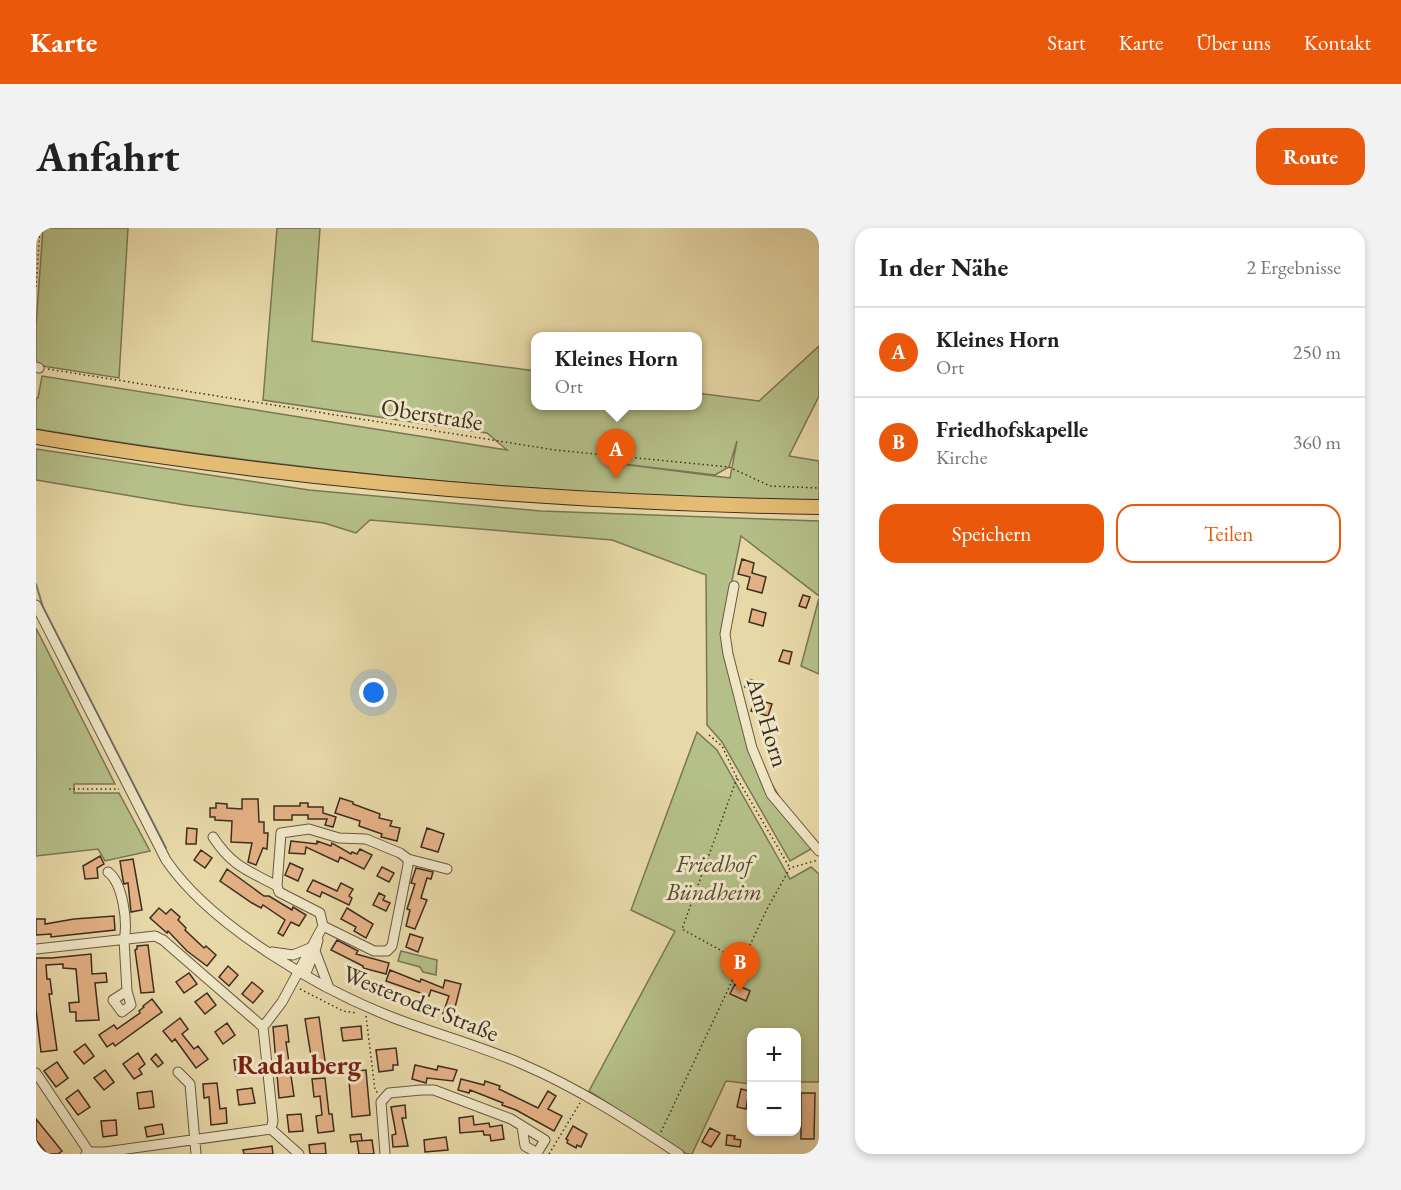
<!DOCTYPE html>
<html lang="de">
<meta charset="utf-8">
<style>
:root{--surface:#fff;--page:#f2f2f2;--text:#222;--muted:#767676;--line:#e0e0e0;--accent:#ea580c}
body{margin:0;font-family:"EB Garamond",serif;background:var(--page);color:var(--text)}
.controls{position:absolute;right:18px;bottom:18px;display:grid;overflow:hidden;border-radius:12px;box-shadow:0 3px 9px #0003}
.controls button{width:54px;height:54px;display:grid;place-items:center;padding:0;border:0;border-bottom:2px solid var(--line);background:var(--surface);color:var(--text);font:30px sans-serif}
.you{position:absolute;left:338px;top:465px;width:21px;height:21px;margin:-15px;border:4px solid #fff;border-radius:50%;background:#1a73e8;box-shadow:0 0 0 9px #1a73e833}
.badge{display:grid;place-items:center;width:39px;height:39px;border-radius:50%;background:var(--accent);color:#fff;font-size:20px;font-weight:700}
.pin{position:absolute;translate:-50% -50px;filter:drop-shadow(0 2px 3px #0008)}
.pin::after{content:'';position:absolute;top:32px;width:21px;height:18px;background:inherit;clip-path:polygon(0 0,100% 0,50% 100%)}
.popup{position:absolute;left:495px;top:104px;width:171px;height:78px;box-sizing:border-box;display:grid;place-content:center;border-radius:12px;background:var(--surface);filter:drop-shadow(0 2px 4px #0005);font-size:20px;white-space:nowrap;color:var(--muted)}
.popup b{font-size:22px;color:var(--text)}
.popup::after{content:'';position:absolute;left:50%;top:100%;margin-left:-12px;border:12px solid transparent;border-top-color:var(--surface)}
.list{margin:0;padding:0;list-style:none}
h2{display:flex;justify-content:space-between;align-items:center;height:78px;margin:0;padding:0 24px;font-size:26px}
h2 small{font-size:20px;font-weight:400;color:var(--muted)}
.list li{display:grid;grid-template-columns:39px 1fr auto;gap:18px;align-items:center;box-sizing:border-box;height:90px;padding:0 24px;border-top:2px solid var(--line)}
.list b{display:block;font-size:22px;white-space:nowrap}
.list p{margin:0;font-size:20px;white-space:nowrap;color:var(--muted)}
.list em{font-size:20px;font-style:normal;color:var(--muted)}
.actions{display:flex;gap:12px;padding:18px 24px}
.actions a{flex:1;padding:14px 0;border:2px solid var(--accent);border-radius:18px;text-align:center;font-size:21px;color:var(--accent)}
.actions .main{background:var(--accent);color:#fff}
.map{position:relative;flex:none;width:783px;height:926px;overflow:hidden;border-radius:18px}
header{display:flex;align-items:center;gap:36px;box-sizing:border-box;height:84px;padding:0 30px;background:var(--accent);color:#fff}
header strong{font-size:28px}
nav{display:flex;gap:33px;margin-inline-start:auto;font-size:21px}
.intro{display:flex;align-items:center;justify-content:space-between;box-sizing:border-box;height:144px;padding:0 36px}
h1{margin:0;font-size:42px}
.button{padding:15px 27px;border-radius:18px;background:var(--accent);color:#fff;font-size:21px;font-weight:700}
main{display:flex;gap:36px;padding:0 36px}
aside{flex:1;background:var(--surface);border-radius:18px;box-shadow:0 3px 9px #0003}
.map>svg:first-child{display:block}
.green{fill:#b5bf88;stroke:#7a7655;stroke-width:1.5;fill-rule:evenodd}
.lines{fill:none;stroke-linecap:round;stroke-linejoin:round}
.stream{stroke:#738272;stroke-width:2}
.building{fill:#e4b185;stroke:#3e2d22;stroke-width:1.5}
.minor-casing{stroke:#685843;stroke-width:11}
.highway-casing{stroke:#3e2d22;stroke-width:16}
.path{stroke:#3e2d22;stroke-width:1.5;stroke-dasharray:1.5 3;stroke-linecap:butt}
.minor{stroke:#efe6c6;stroke-width:9}
.highway{stroke:#e4bc74;stroke-width:14}
.labels{text-anchor:middle;dominant-baseline:central;stroke-width:6;stroke-linejoin:round;paint-order:stroke}
.street-label{font-size:24px;fill:#3e2d22;stroke:#efe6c6}
.park-label{font-size:24px;font-style:italic;fill:#564a36;stroke:#efe6c6}
.quarter-label{font-size:27px;font-weight:bold;fill:#7a1f14;stroke:#efe6c6}
</style>
<header>
<strong>Karte</strong>
<nav><a>Start</a><a>Karte</a><a>Über uns</a><a>Kontakt</a></nav>
</header>
<div class="intro"><h1>Anfahrt</h1><a class="button">Route</a></div>
<main>
<div class="map">
<svg width="783" height="926" viewBox="0 0 783 926">
<rect width="100%" height="100%" fill="#e7d8a7"/>
<filter id="stains"><feTurbulence type="fractalNoise" baseFrequency=".00333" numOctaves="4"/><feColorMatrix values="0 0 0 0 .2 0 0 0 0 .09 0 0 0 0 .02 0 0 0 .5 -.17"/></filter>
<radialGradient id="worn" r=".72"><stop offset=".6" stop-color="#630" stop-opacity="0"/><stop offset="1" stop-color="#630" stop-opacity=".3"/></radialGradient>
<path class="green" d="M7,0h85l-9,150 -83,-13v-39z
M241,0h43l-8,113 223,30v35h162v-13l62,8 60,-55v50l-30,60 30,5v40c-262,-4 -524,-29 -783,-72v-31h2l4,-22 465,74 -20,-17 -224,-33zM701,213l-7,37 -116,-15 101,12 14,-8z
M0,221l273,41 232,21 278,10v75l-78,-60 -20,99 41,133 49,81 -21,12 -68,-119 -15,-17 -1,-150 -94,-35 -242,-20 -14,13 -32,-10 -139,-18 -149,-25z
M783,370v76l-18,-8z
M0,400l79,156h-41v9h45l31,58 -45,10 -7,-12 -62,7z
M661,504l20,18 73,129 21,-12 8,7v208h-22l-1,-50h-44l-1,52 -25,-3 -34,73h-5l-98,-63 86,-160 -44,-21z
M365,723l36,9 -1,15 -13,-3 -3,-5 -22,-6z"/>
<g class="lines">
<path class="stream" d="M0,356l7,23 123,241"/>
</g>
<path class="building" d="M706,331l12,4 -2,10 14,4 -4,16 -15,-4 3,-12 -12,-3z
M767,367l7,2 -4,11 -7,-2z
M716,381l14,4 -3,13 -14,-4z
M747,422l9,2 -3,12 -10,-3z
M712,451l10,3 -3,9 -10,-4z
M719,471l17,5 -4,12 -17,-5z
M304,570l13,4v2l27,10 -1,4 13,3 -2,5 10,2 -3,13 -16,-4 1,-3 -23,-8 1,-5 -25,-8z
M206,571h16l1,23h5v11h4l-1,16 -4,-1 -7,17 -8,-3 4,-19 -21,-1 1,-21 -17,-1v-3h-5v-9h6v-5l11,1v4l15,1z
M264,575h8v4h15v6l13,4 -3,10 -8,-2 2,-6h-19v-4h-16v5h-18v-14h26z
M151,600l10,1 -1,15h-10z
M391,600l17,6 -6,18 -17,-5z
M255,613l26,3v-3l14,5 1,-3 19,11 1,-2 5,2 3,-5 12,6 -8,14 -24,-12 -2,5 -32,-15 -1,7 -16,-1z
M165,622l11,8 -7,10 -11,-8z
M64,628l4,8 -7,4 1,10 -13,1 -2,-13z
M97,631l9,51 -11,2 -3,-29 -4,1 -1,-4 -3,-19z
M254,635l13,6 -5,12 -13,-6z
M346,639l12,6 -5,9 -12,-6z
M380,640l17,4 -2,7 -4,-1 -6,20 6,2 -12,29 -9,-3 4,-16 -3,-1 8,-25 -4,-1z
M191,641l37,27h5l23,14 1,-3 13,8 -7,11 -8,-4 -8,14 -5,-3 7,-13 -22,-15 -2,3 -9,-5 -32,-22z
M277,652l24,11 4,-8 12,6 -4,7 3,2 -3,7 -27,-13 -2,5 -13,-6z
M343,665l6,3 -2,4 7,3 -4,8 -13,-6z
M123,680l7,6 5,-5 9,8 -2,3 8,8 -1,2 19,18 2,-2 10,9 -9,11 -20,-15 -19,-20 -1,2 -17,-15z
M311,680l26,16 -7,14 -12,-7 2,-4 -15,-8z
M78,688l1,14 -64,7v-3l-15,1v-16h9v5l29,-5z
M374,706l13,4 -5,14 -12,-5z
M301,712l21,11 -2,3 33,9 -3,11 -23,-6v-2l-32,-16z
M112,717l6,47 -13,1 -6,-43 2,-1v-3z
M55,726l1,20 14,-1 1,9 -12,1 4,37 -23,1v-9h-6l-1,-9 10,-1 -3,-33 -13,-1v-4l-17,1 1,14h3l2,15h-3l8,56 -16,2 -5,-42v-52h16z
M192,738l10,9 -9,11 -10,-9z
M354,742l30,12 1,-3 22,9 2,-8 16,4 -10,39 -10,-4 8,-23 -18,-6 -2,6 -43,-15z
M153,745l8,11 -13,9 -8,-11z
M216,754l11,9 -10,12 -11,-9z
M699,756l15,7 -4,10 -16,-7z
M171,765l9,12 -11,9 -10,-12z
M116,771l10,13 -47,34 -2,-3 -6,4 -8,-12 15,-10 3,4 23,-16 -1,-2 5,-4 -1,-1z
M283,789l6,44 -13,1 -7,-43z
M144,790l8,11 -6,5 12,15 4,-3 10,13 -12,9 -21,-29 -3,3 -9,-11z
M191,795l8,12 -12,9 -8,-12z
M251,797l2,17h-3l8,54 -15,2 -6,-71z
M325,798l1,13 -19,2 -2,-13z
M49,816l9,12 -10,8 -10,-12z
M360,820l2,17h-5v5l-14,2 -3,-22z
M102,825l7,11 -6,5 3,5 -8,5 -11,-15z
M120,826l7,9 -5,4 -7,-8z
M211,830l2,17 -13,1 -2,-16z
M21,834l11,16 -12,9 -12,-16z
M379,837l22,5 1,-4 19,4 -4,11 -26,-3 -1,5 -14,-4z
M322,839v4l8,-1 4,45 -18,2 -4,-49z
M69,842l9,12 -10,8 -10,-12z
M289,850l4,36h3l2,17 -16,2 -2,-17 6,-1 -2,-19 -6,1 -2,-18z
M425,851l23,6 1,-4 15,5 -1,3 39,19 10,-17 8,5 -8,13 14,7 -8,15 -38,-21 -14,-5 1,-2 -33,-13 -1,3 -11,-3z
M181,855l3,26 6,-1 1,15 -16,2 -2,-28 -5,1 -1,-14z
M216,860l3,15 -16,2 -2,-15z
M705,861l8,2 -3,18 -9,-2z
M42,862l12,17 -12,8 -12,-16z
M116,863l2,16 -15,2 -2,-16z
M765,865h14l-1,46h-13z
M369,877l1,13h-4l6,28 -15,1 -1,-12 4,-1 -5,-27z
M265,886l2,17 -14,1 -2,-17z
M437,888l1,9 15,-2 1,4 12,-2 2,14 -13,2 -1,-6h-6l-1,-4 -23,2 -1,-15z
M0,891l26,32 -4,3h-11l-11,-14z
M80,892l1,15 -14,2 -2,-16z
M126,896l2,10 -17,3 -2,-10z
M537,898l14,8 -6,13 -4,-2 -1,3 -9,-5 1,-3 -2,-1z
M674,900l10,5 -9,14 -9,-5z
M325,906l1,7h-4l14,-1 2,14h-15l-2,-13 -6,1 -1,-7z
M691,907l8,1 -1,3 7,1 -1,7 -14,-2z
M410,909l2,13 -23,2 -1,-12z
M289,915l1,11h-16l-1,-9z
M236,918l1,8h-29l-1,-4z"/>
<g class="lines">
<defs>
<path id="minor" d="M0,139l3,1
M698,358l-9,48 3,20 24,94 19,46 48,57
M0,377l130,255c45,66 153,129 228,158 42,16 87,28 128,46 56,24 107,57 157,90
M177,609c19,29 34,33 64,49
M372,631l39,10
M72,644c15,11 20,51 16,68l3,51 4,14 -9,7 -9,-12 14,-9
M282,712l-3,11 14,37
M0,721l119,-13 8,4 100,87 10,94 -2,8 28,25
M236,724l21,3 17,-7
M269,747l10,-24
M227,799l19,-25 41,-76 -3,-13 -41,-21 -2,-6 4,-53 28,-4 30,9 27,1 34,14 8,6v6l-16,81 -5,5h-13l-51,-25
M142,844l12,12 6,70
M0,845l53,79
M50,926l3,-2h16l166,-23
M349,926l-4,-52 8,-9 32,-3h13l77,29 34,21 -8,13 -12,-7 -3,-20"/>
<path id="highway" d="M0,209c259,44 521,66 783,70"/>
</defs>
<use href="#minor" class="minor-casing"/>
<use href="#highway" class="highway-casing"/>
<path class="path" d="M0,59l4,-59
M12,141l507,81 174,17 41,19 49,2
M673,507l13,11 15,32 53,90
M701,550l-55,151 60,33 25,-53 23,-41 28,-8
M33,561h50
M264,761l43,22 14,2
M330,788l9,74 3,3
M625,904l80,-170
M513,926l31,-51"/>
<use href="#minor" class="minor"/>
<use href="#highway" class="highway"/>
</g>
<g class="labels">
<g class="street-label">
<text transform="translate(396 186) rotate(9)">Oberstraße</text>
<text transform="translate(732 494) rotate(73)">Am Horn</text>
<text transform="translate(385 775) rotate(22)">Westeroder Straße</text>
</g>
<g class="park-label">
<text x="678" y="635">Friedhof<tspan x="678" dy="28">Bündheim</tspan></text>
</g>
<g class="quarter-label">
<text x="263" y="836">Radauberg</text>
</g>
</g>
<rect width="100%" height="100%" filter="url(#stains)"/>
<rect width="100%" height="100%" fill="url(#worn)"/>
</svg>
<div class="controls">
<button>+</button>
<button>−</button>
</div>
<div class="you"></div>
<div class="pin badge" style="left:580px;top:251px">A</div>
<div class="popup"><b>Kleines Horn</b>Ort</div>
<div class="pin badge" style="left:704px;top:764px">B</div>
</div>
<aside>
<h2>In der Nähe<small>2 Ergebnisse</small></h2>
<ul class="list">
<li><span class="badge">A</span><div><b>Kleines Horn</b><p>Ort</p></div><em>250 m</em></li>
<li><span class="badge">B</span><div><b>Friedhofskapelle</b><p>Kirche</p></div><em>360 m</em></li>
</ul>
<div class="actions"><a class="main">Speichern</a><a>Teilen</a></div>
</aside>
</main>
